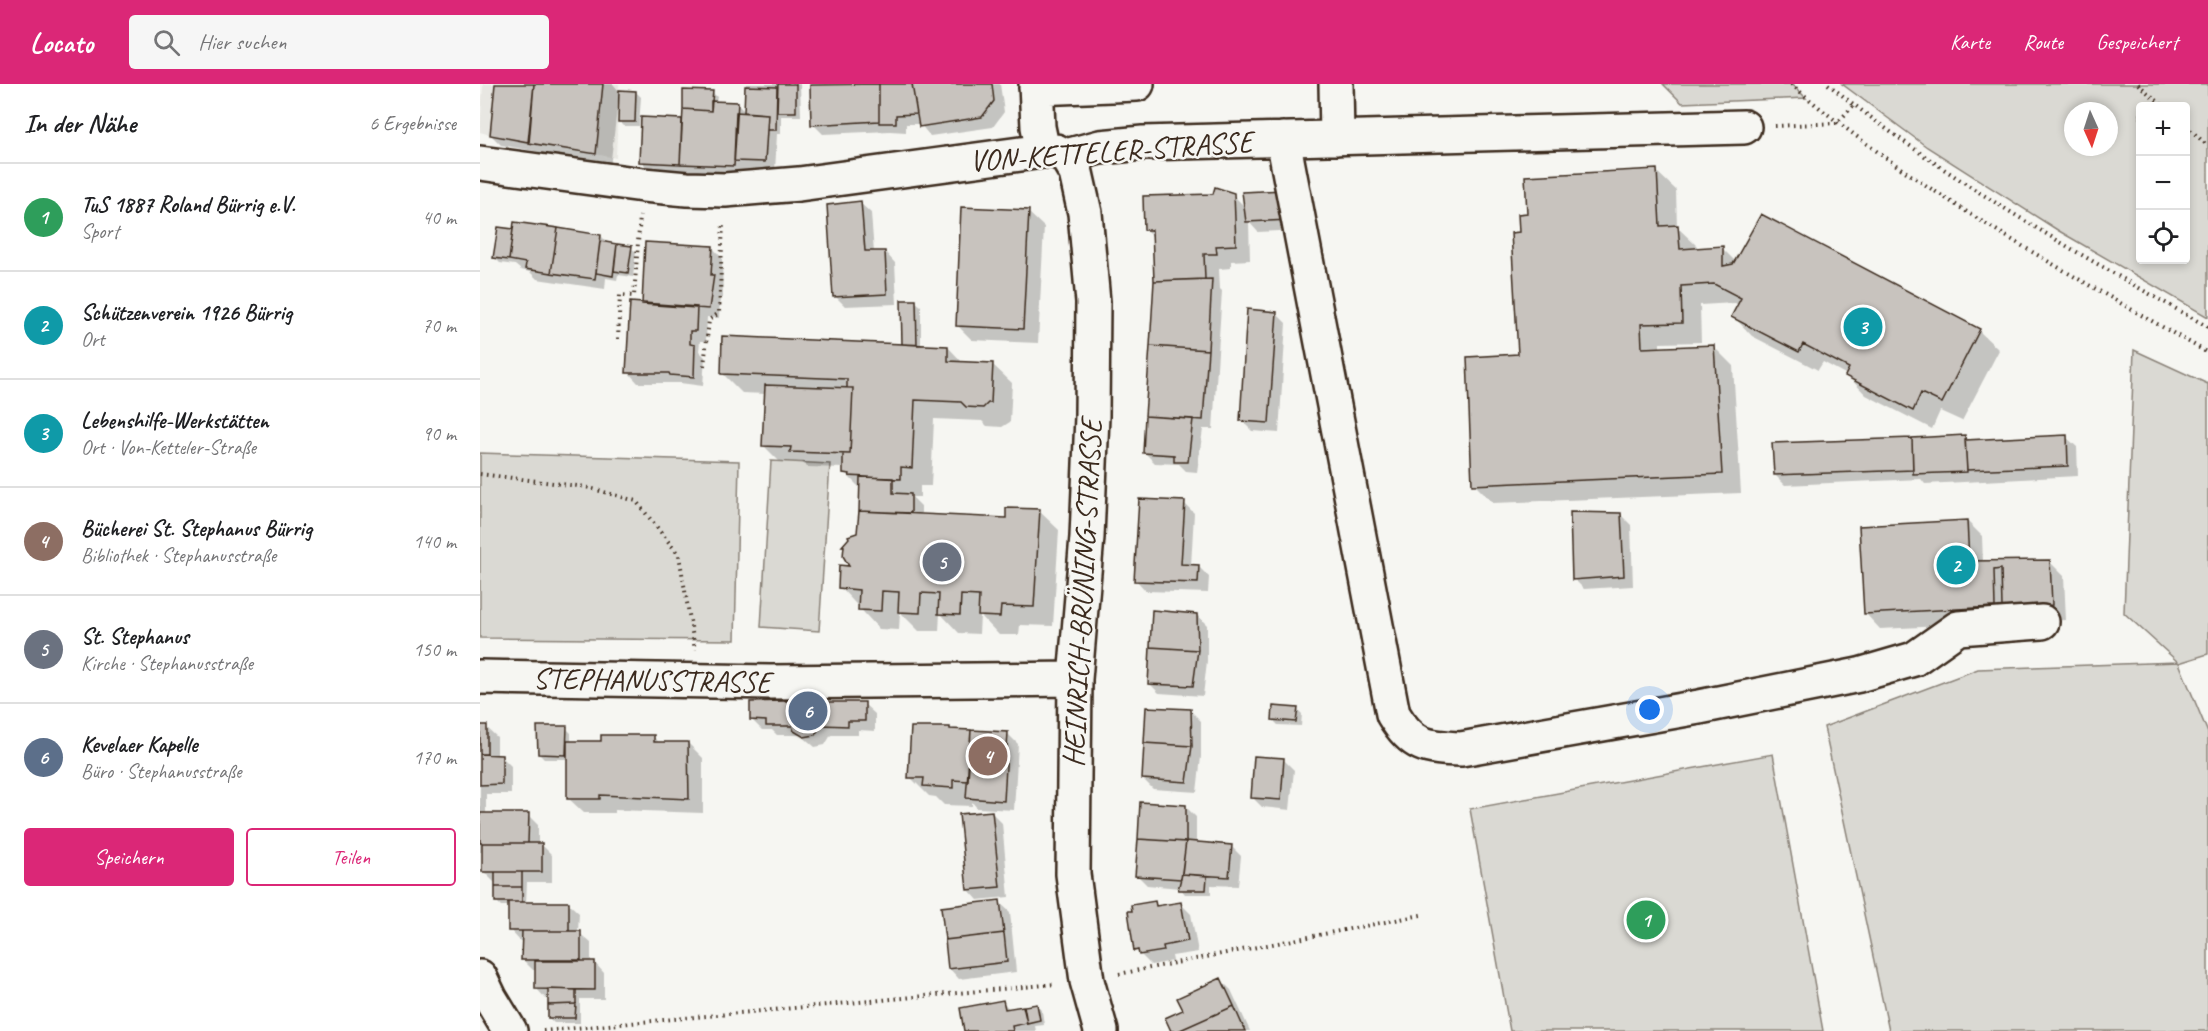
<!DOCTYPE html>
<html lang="de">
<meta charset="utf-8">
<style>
:root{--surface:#fff;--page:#f6f6f6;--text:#202124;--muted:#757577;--line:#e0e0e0;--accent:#db2777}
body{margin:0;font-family:Caveat,sans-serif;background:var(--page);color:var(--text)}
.controls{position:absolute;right:18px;top:18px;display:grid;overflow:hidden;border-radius:6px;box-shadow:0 3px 9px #0003}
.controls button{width:54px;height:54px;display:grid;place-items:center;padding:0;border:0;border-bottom:2px solid var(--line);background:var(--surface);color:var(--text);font:30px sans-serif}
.compass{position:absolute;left:1584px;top:18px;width:54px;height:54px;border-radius:50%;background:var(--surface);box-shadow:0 3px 9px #0003;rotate:177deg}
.you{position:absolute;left:1170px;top:626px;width:21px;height:21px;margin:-15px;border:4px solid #fff;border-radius:50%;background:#1a73e8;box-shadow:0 0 0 9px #1a73e833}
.badge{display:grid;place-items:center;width:39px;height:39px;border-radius:50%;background:var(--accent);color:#fff;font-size:20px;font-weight:700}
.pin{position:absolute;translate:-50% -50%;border:3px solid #fff;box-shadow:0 2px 6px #0006}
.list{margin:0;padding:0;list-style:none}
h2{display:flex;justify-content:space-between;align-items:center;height:78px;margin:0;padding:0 24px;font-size:26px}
h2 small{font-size:20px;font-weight:400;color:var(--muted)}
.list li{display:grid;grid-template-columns:39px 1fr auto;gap:18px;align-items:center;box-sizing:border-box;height:108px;padding:0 24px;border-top:2px solid var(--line)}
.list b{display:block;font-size:22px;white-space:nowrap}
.list p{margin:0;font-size:20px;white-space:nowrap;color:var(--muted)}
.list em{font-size:20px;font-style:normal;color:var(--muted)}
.actions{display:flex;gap:12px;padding:18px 24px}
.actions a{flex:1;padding:14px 0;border:2px solid var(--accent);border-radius:6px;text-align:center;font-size:21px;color:var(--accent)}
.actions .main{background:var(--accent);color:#fff}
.icon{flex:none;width:33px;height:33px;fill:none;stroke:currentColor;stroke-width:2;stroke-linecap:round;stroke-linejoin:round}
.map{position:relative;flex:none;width:1728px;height:947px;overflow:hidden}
header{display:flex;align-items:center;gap:36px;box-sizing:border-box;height:84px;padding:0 30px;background:var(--accent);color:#fff}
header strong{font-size:28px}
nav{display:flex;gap:33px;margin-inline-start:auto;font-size:21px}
.search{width:420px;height:54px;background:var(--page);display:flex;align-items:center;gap:15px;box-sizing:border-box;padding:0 21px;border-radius:6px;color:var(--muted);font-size:22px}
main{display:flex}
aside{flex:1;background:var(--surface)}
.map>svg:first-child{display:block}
.built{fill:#e8e7e2}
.green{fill:#dad9d3;stroke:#8a8278;stroke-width:1.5;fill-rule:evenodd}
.shadow{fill:#0003}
.building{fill:#c8c3be;stroke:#3b2a1e;stroke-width:1.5}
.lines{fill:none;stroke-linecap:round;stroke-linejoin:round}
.minor-casing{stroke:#3b2a1e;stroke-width:38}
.path{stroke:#3b2a1e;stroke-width:4;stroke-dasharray:1.5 4.5;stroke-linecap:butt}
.minor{stroke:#f6f6f2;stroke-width:33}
.labels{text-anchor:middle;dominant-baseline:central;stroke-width:5;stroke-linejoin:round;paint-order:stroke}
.street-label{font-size:30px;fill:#3b2a1e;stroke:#f6f6f2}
</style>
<header>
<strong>Locato</strong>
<div class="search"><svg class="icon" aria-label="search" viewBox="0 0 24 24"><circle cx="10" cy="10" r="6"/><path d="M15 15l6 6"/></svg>Hier suchen</div>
<nav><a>Karte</a><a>Route</a><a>Gespeichert</a></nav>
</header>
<main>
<aside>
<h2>In der Nähe<small>6 Ergebnisse</small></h2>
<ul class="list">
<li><span class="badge" style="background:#2e9e5b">1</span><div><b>TuS 1887 Roland Bürrig e.V.</b><p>Sport</p></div><em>40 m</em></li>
<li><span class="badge" style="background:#0f9aa8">2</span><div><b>Schützenverein 1926 Bürrig</b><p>Ort</p></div><em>70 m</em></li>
<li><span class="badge" style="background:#0f9aa8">3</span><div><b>Lebenshilfe-Werkstätten</b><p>Ort · Von-Ketteler-Straße</p></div><em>90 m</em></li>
<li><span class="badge" style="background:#8d6e63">4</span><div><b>Bücherei St. Stephanus Bürrig</b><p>Bibliothek · Stephanusstraße</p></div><em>140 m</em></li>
<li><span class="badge" style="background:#6b7280">5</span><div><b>St. Stephanus</b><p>Kirche · Stephanusstraße</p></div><em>150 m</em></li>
<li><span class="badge" style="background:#5c6f8a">6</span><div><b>Kevelaer Kapelle</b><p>Büro · Stephanusstraße</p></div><em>170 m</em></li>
</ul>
<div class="actions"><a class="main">Speichern</a><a>Teilen</a></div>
</aside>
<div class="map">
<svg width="1728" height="947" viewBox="0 0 1728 947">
<rect width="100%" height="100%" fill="#f6f6f2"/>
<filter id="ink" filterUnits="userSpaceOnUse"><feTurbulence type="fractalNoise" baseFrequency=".0167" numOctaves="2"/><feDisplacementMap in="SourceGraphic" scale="12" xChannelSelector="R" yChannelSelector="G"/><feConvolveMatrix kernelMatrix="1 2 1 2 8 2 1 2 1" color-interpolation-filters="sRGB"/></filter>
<g filter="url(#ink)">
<path class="built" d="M3,0h136l-3,74 -126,-23 -10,-3z"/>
<path class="green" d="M1183,0h129l14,14 -124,5z
M1362,0h366v233l-149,-86 -132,-84zM1660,22h46v154h-46zM1593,27h36v36h-36z
M1654,266l74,34v270l-29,9 29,70v298h-319l-65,-304 154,-58 200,-7 -54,-49z
M0,369l259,8 -4,179 -255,-2z
M291,377l59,3 -11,167 -58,-4z
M1293,670l50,277h-313l-40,-222z"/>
<path class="shadow" d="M16,0h117l6,7 17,1 5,5 -2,29h-15l-5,-5 1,-20h-2l-8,67 -65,-11 -5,-5 -39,-7 -10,-10z
M266,0h54l1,32h-20v18h-4l-2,38 -31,-1v4l-93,-3 -10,-11 2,-42 41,2 28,-29 5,5 -1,5 21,2 8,8z
M331,0h189l4,28 -11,15 -63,9 -10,-12h-14v8l-16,-1 -67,3 -10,-10z
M1176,87l20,19 1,37 20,19v3l25,-1 14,14 25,-46 218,115 20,19 -37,71 -22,-10 -8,18 -66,-34 -19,-20 -24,-13 -5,8 -66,-34 -19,-20 6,-11 -4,-2 -35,2 1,37 -41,1v6l54,-2 19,19 8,127 -248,10 -19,-19 45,-128 1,-122 8,-20z
M764,110l55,36 -41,2 -9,-10 1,38 -19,1v7l-12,1 1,20 2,2 -9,138h-10l-6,43 -11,-1 -7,-7 -24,-1 -11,-11 12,-171 -2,-43 -8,-8 87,-35 13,13z
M380,119l11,10 3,40 11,-1 10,11 2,41 -52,2 -10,-10z
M548,128l16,15 -6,116 -66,-3 -15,-15z
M32,146l2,2 87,4 8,8 22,4 5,4 -3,25 -15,-2 -1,5 -11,-2 -1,11 -68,-10 -7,-7 -9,-2 -6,-5 -15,-2 -5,-5z
M232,163l10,11 1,40h-3l-1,20 -12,-1 -1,24h-6l-1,10 6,6 -2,29 -23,-3h-42l-10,-11 15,-68z
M436,218l5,4v40l27,1 15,16 29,1 20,19 -2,39 -8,5 -15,-1 -5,-5 -48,-2 -3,67h-11v11h-8l9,9v10l86,3 32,-8 20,19 -6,96 -33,-1 -1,10h-20l-19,-20 -1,19 -20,-1 -19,-20 -1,18h-20l-19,-19 -1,18 -20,-1 -39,-42 12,-20 7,-33 2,-45 -17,-17v-4l-37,-1 -5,-5 -23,-1 -16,-16 3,-51 -24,-1 -20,-20 181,-28z
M796,229l10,10 -7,110 -27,-2 -11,-11z
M1485,353l4,4 97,-4 11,10 1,29 -153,8 -4,-5 -136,6 -10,-10z
M704,419l10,10 -3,53 8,1 10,10 -1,16 -62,-2 -10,-11z
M1141,431l10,10 2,61 -49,3 -10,-10z
M1487,437l15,15 1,26 66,-1 15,15 2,44 -186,9 -15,-16z
M717,531l10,10v36l-4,35 -44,-3 -10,-10z
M343,619l41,1 11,10v17l-17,-1v5h-27l-6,10 -10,2 -14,-12h-24l-5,-5h-10l-10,-10z
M817,625l5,5 -1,12 -23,-1 -5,-5z
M711,627l10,10v36l-4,35 -44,-3 -10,-10z
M0,643h6l11,10v19h4l10,10v28h-25v21h42l10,10v19l4,1 10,10v27h-25l-1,21h42l11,10 -1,19 13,11v19h3l10,11v26h-24v24h-26l-5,-5 1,-19h-4l-10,-11v-18h-3l-10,-10v-19h-3l-10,-11v-24h-9l-5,-5v-19h-2l-11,-11v-19h-3z
M86,644l5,5v9l32,1 50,-6 7,6h28l15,15v55l-88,-3v3h-31l-16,-15v-39h-24l-5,-5z
M471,647l57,3 10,10 -4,66 -37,-2 -5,-6v4l-28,-1 -8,-8 -7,-1 -19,-19z
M804,676l10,10 -4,40 -28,-3 -10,-10z
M706,723l10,10v27l35,2 10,10 -3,30 -27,-1v9h-26l-5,-6 -33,-3 -10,-10z
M512,729l10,10 7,74 -31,3 -10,-11z
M519,818l11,10 6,60 -57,7 -10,-11z
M675,819l4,4 22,-3 10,10 7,38 -26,4 1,5 -22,4 -15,-15 -3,-38z
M741,896l10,10 19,41h-77l12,-20z
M523,918l7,8 27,-4 5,5 2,14 -9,1 1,5h-71z"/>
<path class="building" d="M15,0h39l-6,58 -38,-7z
M54,0h69l-7,70 -67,-11z
M298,0h18v28h-19z
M399,0h33l5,30 -21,1v8h-17z
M399,0v37l-68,4 -1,-40z
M432,0h80l2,17 -12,16 -63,10z
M265,2l32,1 -1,43h-9l1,-16 -24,-2z
M139,6l17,1 -1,31h-17z
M203,6l30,1 -2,20 -28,-2z
M231,17l27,1 -4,64 -54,-2 3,-55 28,2z
M256,28l32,2 -3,48 -31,-1z
M161,33l41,2 -2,45 -41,-2z
M1177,85l3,57 18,-1 2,24 43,-3v20l10,-2 28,-50 219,115 -38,74 -21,-10 -8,18 -68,-35 4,-8 -46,-24 -4,8 -68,-35 10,-19 -27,-14 -33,2 1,37 -41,1 1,24 72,-3 8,129 -250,11 -5,-128 51,-3 -7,-121 8,-1 -1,-18 9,-1 -2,-37z
M735,103l19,6 2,52 -20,1 1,8h-13l1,25 -51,2 -2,-51h-8l-1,-34 70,-2z
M804,106l5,30 -43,2 -4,-30z
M381,117l4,50h20l2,43 -54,3 -6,-92z
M481,123l68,3 -6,119 -67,-3z
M34,138l44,6 -7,45 -26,-4 1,-6 -17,-3z
M18,143l15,2 -4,31 -16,-2z
M78,144l43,7 -6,44 -44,-6z
M120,157l17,3 -4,32 -17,-3z
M165,158l68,4 -2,29h3l-5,34 -67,-5z
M137,160l15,2 -4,27 -14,-2z
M732,195l-4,71 -58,-4 4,-65z
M421,216h15l1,45 -15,-1z
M150,218l67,5 -1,24h-6v13l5,1 -1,32 -24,-2 -1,-2h-43z
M767,225l30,3 -8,111 -29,-2z
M242,252l226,10v15l45,2 -2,40h-3l-5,5 -17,-1 -5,-5 -46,-2 -3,68 -11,-1v12l-52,-3 1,-2 -7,-1v-19h7l3,-66h-6v-9l-126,-5z
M670,262l58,4 -5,70 -58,-4z
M285,301l88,3 -3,66 -60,-2 1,-5 -29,-1z
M665,332l48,3 -5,43h-14v-7l-31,-2z
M1485,351l2,37 -54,2 -1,-36z
M1587,351l1,31 -101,4 -2,-30z
M1432,354l1,32 -139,5 -2,-32z
M380,393l33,1v15l18,1v19l-52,-2z
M659,415l46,2 -4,63 18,1 -1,18 -64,-2z
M526,424l34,1 -6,98 -33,-1 -1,11 -22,-1 1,-20 -18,-1 -1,20 -22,-1 1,-20 -18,-1 -1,20 -22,-1 1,-20 -17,-1 -1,20 -23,-1 1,-20 -21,-2 1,-23 10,1 -6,-10 1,-10h-2l7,-8 -1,-2 9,-3 2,-22 147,7z
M1090,428l51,1 3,63 -52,4z
M1487,436l2,41 81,-1 2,45 -50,2 -1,-38 -7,1 1,37 -131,7 -5,-88z
M672,526l45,4 1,36 -48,-3z
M670,563l48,3 -5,36 -45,-2z
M342,616v2h43v19h-17v5l-27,-1 -6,10 -11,2 -10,-6 -2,-5h-26v-5l-16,-1v-18z
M793,622l25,2 -2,14 -24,-2z
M666,623l45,2 1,37 -48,-3z
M0,641h7v29h-7z
M57,642h30l-1,29 -28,-1z
M431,643h39v2l21,1 -3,51 -15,-1v8l-30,-2 1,-8h-16z
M491,646l37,2 -4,69 -38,-3z
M121,651h53v7h34l1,57 -89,-4v4h-33v-58h34z
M664,659l48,3 -5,36 -45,-3z
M0,670l22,1v29l-22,1z
M774,672l30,2 -3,42 -30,-2z
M660,718l46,3v37l-48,-3z
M512,727l8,76 -33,3 -8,-76z
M0,729h49l-1,30h-48z
M658,755l48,3 -5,37 -46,-3z
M706,757l46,4 -3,32 -47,-3z
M2,759h60v29h-60z
M15,788h27v15h-27z
M702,790l25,2 -1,14h-28z
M15,803h27v15h-27z
M520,816l4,33 -59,7 -4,-33z
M675,817l1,5 25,-4 7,39 -25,5 1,5 -25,4 -1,-5 -4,1 -6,-40h4l-1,-6z
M28,818h61v29h-61z
M42,847h59v29h-60z
M524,849l3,29 -59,7 -3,-29z
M55,877h60v29l-60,-1z
M741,894l13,28 -56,25h-7l-6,-13 18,-8 -6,-12z
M68,905l28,1v14l-28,1z
M523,916l2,9 18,-3 4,17 -15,3 1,5h-49l-4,-23z
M96,920l-1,14h-27v-13z
M557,920l3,16 -13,3 -3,-17z
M754,922l11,25h-67z"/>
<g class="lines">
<defs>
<path id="minor" d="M556,0l2,43 5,24
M856,0l1,54
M556,4l101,-4
M803,55l110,575c19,32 33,34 68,35l238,-42 160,-32 55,-16 44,-31 84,-6
M586,72l10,17 9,40 8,89 -1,114 -5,121 -12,142 -2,195 14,107 14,50
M0,79l163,22 44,4 38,1 74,-6 244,-33h13l10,5 34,-9 43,-4 601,-16
M0,593l290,5 305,-3
M0,893l10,21 20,33"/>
</defs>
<use href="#minor" class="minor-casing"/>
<path class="path" d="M1311,0c126,108 274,187 417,269
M1348,0c117,95 249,169 380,243
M1658,0l25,22
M1295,42l62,-3 17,-18
M1706,42l22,20
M138,255l2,-44 14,1 6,-80
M224,282l5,-46 10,-7 4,-90
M0,390l106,13 50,14 43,54 16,95
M639,890l302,-59
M63,947l513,-47"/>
<use href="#minor" class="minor"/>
</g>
</g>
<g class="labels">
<g class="street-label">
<text transform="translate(631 67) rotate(-4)">VON-KETTELER-STRASSE</text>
<text transform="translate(602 509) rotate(-87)">HEINRICH-BRÜNING-STRASSE</text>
<text transform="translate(172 596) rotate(1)">STEPHANUSSTRASSE</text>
</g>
</g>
</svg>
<div class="controls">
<button>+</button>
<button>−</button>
<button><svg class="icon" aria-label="locate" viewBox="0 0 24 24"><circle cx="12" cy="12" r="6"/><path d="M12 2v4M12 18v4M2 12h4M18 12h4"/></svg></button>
</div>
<svg class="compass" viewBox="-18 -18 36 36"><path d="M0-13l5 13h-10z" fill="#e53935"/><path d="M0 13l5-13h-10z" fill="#757577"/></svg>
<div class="you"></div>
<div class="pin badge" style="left:1166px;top:836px;background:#2e9e5b">1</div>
<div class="pin badge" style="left:1476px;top:481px;background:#0f9aa8">2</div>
<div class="pin badge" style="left:1383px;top:243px;background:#0f9aa8">3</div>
<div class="pin badge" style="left:508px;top:672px;background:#8d6e63">4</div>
<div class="pin badge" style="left:462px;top:478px;background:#6b7280">5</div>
<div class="pin badge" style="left:328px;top:627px;background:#5c6f8a">6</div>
</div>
</main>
